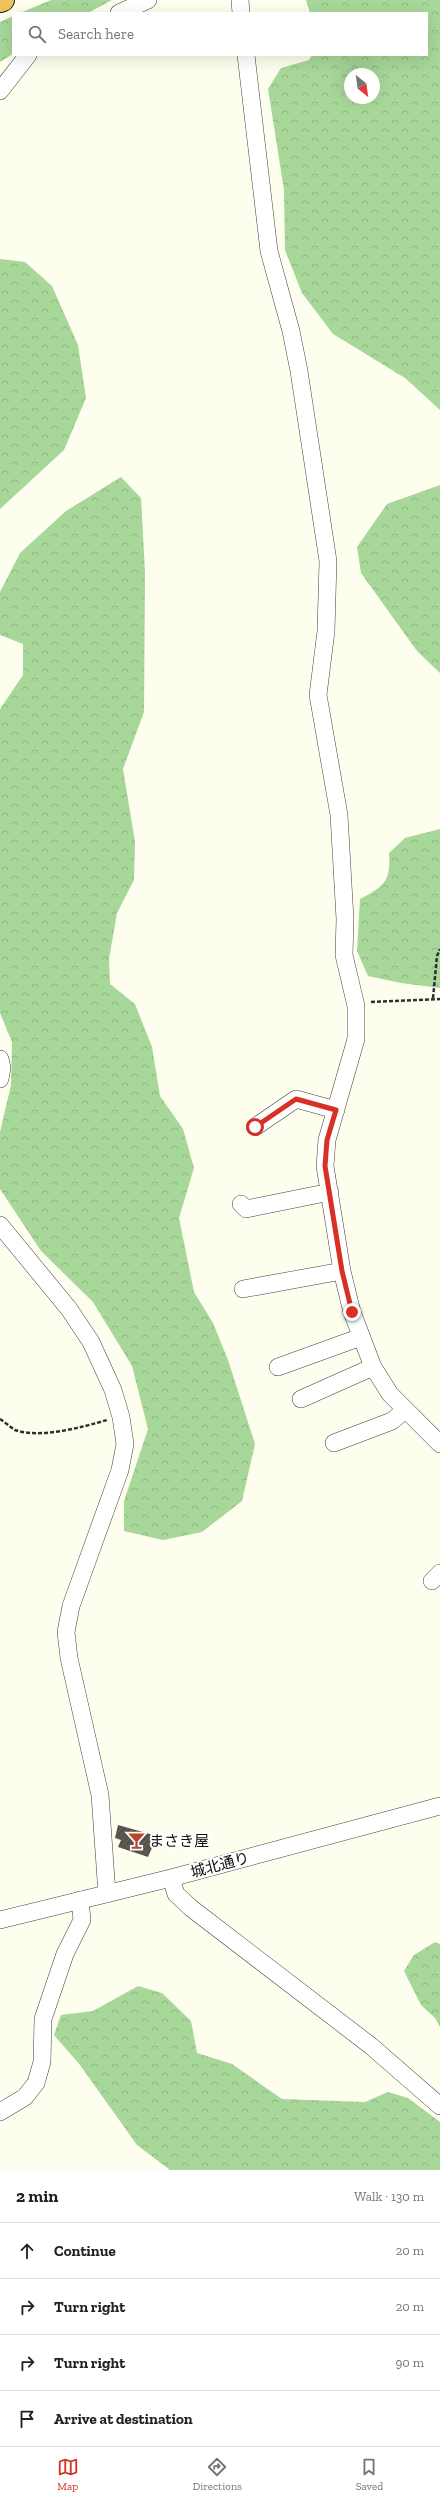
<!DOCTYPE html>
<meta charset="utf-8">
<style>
:root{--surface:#fff;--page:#f2f2f2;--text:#202124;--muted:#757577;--line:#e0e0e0;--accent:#d93025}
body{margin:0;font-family:"Zilla Slab","Noto Sans JP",serif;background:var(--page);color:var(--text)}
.compass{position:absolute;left:344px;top:68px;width:36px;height:36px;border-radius:50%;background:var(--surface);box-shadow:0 4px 16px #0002;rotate:151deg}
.stop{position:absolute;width:12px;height:12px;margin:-9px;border:3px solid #d93025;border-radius:50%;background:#fff}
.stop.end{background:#d93025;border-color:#fff;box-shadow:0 1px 4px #0008}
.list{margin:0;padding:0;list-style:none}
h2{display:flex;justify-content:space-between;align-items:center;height:52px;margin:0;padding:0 16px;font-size:17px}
h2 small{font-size:13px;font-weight:400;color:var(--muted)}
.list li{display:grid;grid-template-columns:26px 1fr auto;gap:12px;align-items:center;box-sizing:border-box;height:56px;padding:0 16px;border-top:1px solid var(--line)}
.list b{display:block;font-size:15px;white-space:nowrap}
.list em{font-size:13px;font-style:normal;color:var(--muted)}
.icon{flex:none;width:22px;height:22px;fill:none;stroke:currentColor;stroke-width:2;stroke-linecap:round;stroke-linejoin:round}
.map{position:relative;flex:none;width:440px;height:2170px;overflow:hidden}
.search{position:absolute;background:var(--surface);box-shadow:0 4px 16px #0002;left:12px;right:12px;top:12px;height:44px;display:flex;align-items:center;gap:10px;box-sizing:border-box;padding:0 14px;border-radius:0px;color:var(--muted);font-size:15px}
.sheet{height:276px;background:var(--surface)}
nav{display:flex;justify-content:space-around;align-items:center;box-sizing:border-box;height:56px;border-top:1px solid var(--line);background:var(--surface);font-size:11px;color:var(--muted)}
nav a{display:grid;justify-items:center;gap:2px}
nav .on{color:var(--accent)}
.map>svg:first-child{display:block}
.forest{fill:url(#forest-crowns);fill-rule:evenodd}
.building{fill:url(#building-hatch)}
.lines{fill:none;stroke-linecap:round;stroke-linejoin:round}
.minor-casing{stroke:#404040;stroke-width:18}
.highway-casing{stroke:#1e1e1e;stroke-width:24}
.path{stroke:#2f2f2f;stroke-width:2.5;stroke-dasharray:4 2;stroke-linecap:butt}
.minor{stroke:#fff;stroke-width:17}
.highway{stroke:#eec25d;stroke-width:22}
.route{stroke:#d93025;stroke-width:5}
.labels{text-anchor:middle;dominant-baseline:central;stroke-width:4;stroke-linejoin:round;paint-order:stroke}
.poi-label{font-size:15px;fill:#0d0d0d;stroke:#fff;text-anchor:start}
.street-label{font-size:15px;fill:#0d0d0d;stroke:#fff}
</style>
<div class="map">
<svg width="440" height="2170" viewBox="0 0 440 2170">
<defs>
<pattern id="forest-crowns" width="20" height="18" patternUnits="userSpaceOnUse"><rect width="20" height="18" fill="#a7d799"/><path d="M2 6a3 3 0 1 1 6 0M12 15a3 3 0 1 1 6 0" fill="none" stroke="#8fb783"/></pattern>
<pattern id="building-hatch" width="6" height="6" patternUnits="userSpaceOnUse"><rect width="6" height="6" fill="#56514a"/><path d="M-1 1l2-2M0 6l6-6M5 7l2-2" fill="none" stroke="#696560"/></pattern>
</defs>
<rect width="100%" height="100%" fill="#fefeee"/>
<path class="forest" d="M51,0h61l-24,13h-68z
M306,0h134v410l-35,-32 -72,-44 -31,-41 -17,-43 -1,-60 -16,-101 13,-21 28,-8 3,-5h115v-42h-117zM350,74h24v24h-24z
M13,16v38l-13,8v-40z
M0,259l25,3 27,24 26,59 8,53 -22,52 -64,59z
M121,477l20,21 4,74 -1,140 -21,57 12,73 -1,38 -17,33 -8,46 1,25 25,20 17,43 8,49 23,33 11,39 -15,50 15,74 19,31 15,37 27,84 -13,57 -40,31 -39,8 -39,-9v-30l24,-72 -16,-63 -39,-64 -52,-51 -41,-62v-57l11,-47 1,-43 -12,-29v-304l23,-34v-31l-23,-9v-43l20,-39 46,-42z
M440,485v188l-23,-22 -56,-78 -4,-26 30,-43z
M440,829v159l-39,-5 -33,-7 -11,-25 3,-52c24,-13 31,-17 29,-46l16,-15z
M435,1942l5,2v83l-5,-9 -14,-13 -17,-34 10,-16z
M138,1986l24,7 29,28 6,32 35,11 50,35 83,3 23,-10 20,6 32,24v48h-270l-33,-25 -57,-80 -26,-30 7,-20 32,-4z"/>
<path class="building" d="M118,1825l39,11 -9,21 -30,-10 3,-7 -6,-2z"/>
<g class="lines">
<defs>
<path id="minor" d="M240,0l1,13
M119,13l29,-13
M246,55l23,196 22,80 8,40 29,190 -2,70 -8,64 21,120 6,104 -1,36 12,51v33l-29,101 -2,26 17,105 10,41 21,55 17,27 50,50
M0,91l28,-36
M0,1059l2,9 -2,11
M255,1127l41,-28 40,11
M241,1204l5,5 84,-17
M0,1225l69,84 22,33 22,48 8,27 4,27 -5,26 -49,136 -5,26 3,26 31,137 7,99
M243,1289l99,-18
M278,1367l83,-30
M301,1399l72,-32
M334,1443l58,-22 13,-11
M432,1581l8,-8
M171,1878l5,16 15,14 180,138 69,60
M0,1920l171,-42 269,-72
M0,2112l25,-15 11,-14 6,-21 1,-43 22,-65 17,-34 -2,-20"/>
<path id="highway" d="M0,1l3,-1"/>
</defs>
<use href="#minor" class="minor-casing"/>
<use href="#highway" class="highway-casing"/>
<path class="path" d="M433,998l4,-42 3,-7
M371,1002l69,-3
M0,1419c5,3 10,8 15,11 25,9 68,-3 92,-10"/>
<use href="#minor" class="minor"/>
<use href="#highway" class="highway"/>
</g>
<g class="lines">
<path class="route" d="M255,1127l41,-28 40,11 -9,30 -2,26 17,105 10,41"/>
</g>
<defs>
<symbol id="bar-bare" viewBox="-9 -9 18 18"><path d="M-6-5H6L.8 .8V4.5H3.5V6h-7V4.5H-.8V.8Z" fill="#b8462b" stroke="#fff" stroke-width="2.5" paint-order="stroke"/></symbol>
</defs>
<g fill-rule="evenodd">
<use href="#bar-bare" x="124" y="1828" width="25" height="25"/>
</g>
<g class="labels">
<g class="poi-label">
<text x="149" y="1841">まさき屋</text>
</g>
<g class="street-label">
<text transform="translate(220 1865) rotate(-15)">城北通り</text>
</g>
</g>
</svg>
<svg class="compass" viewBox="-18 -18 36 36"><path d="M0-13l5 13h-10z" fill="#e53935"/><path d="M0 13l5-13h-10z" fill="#757577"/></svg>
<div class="stop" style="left:255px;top:1127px"></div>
<div class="stop end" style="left:352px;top:1312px"></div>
<div class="search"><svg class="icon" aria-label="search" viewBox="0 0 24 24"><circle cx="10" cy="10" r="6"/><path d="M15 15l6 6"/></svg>Search here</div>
</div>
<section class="sheet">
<h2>2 min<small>Walk · 130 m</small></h2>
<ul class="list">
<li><svg class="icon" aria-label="ahead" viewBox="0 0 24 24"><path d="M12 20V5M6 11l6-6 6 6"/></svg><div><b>Continue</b></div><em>20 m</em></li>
<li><svg class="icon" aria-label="right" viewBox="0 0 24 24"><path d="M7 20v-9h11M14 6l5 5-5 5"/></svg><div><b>Turn right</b></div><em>20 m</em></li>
<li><svg class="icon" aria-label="right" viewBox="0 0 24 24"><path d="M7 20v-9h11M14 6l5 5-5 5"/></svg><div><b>Turn right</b></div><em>90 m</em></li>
<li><svg class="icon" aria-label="arrive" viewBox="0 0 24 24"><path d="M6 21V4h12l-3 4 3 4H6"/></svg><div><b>Arrive at destination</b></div></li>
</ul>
</section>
<nav>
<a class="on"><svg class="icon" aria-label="map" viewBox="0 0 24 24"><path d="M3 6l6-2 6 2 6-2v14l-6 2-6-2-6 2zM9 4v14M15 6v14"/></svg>Map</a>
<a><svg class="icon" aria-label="directions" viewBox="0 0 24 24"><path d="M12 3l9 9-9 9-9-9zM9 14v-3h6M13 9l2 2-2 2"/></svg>Directions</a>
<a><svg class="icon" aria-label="saved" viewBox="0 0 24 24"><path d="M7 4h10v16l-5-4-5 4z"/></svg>Saved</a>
</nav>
